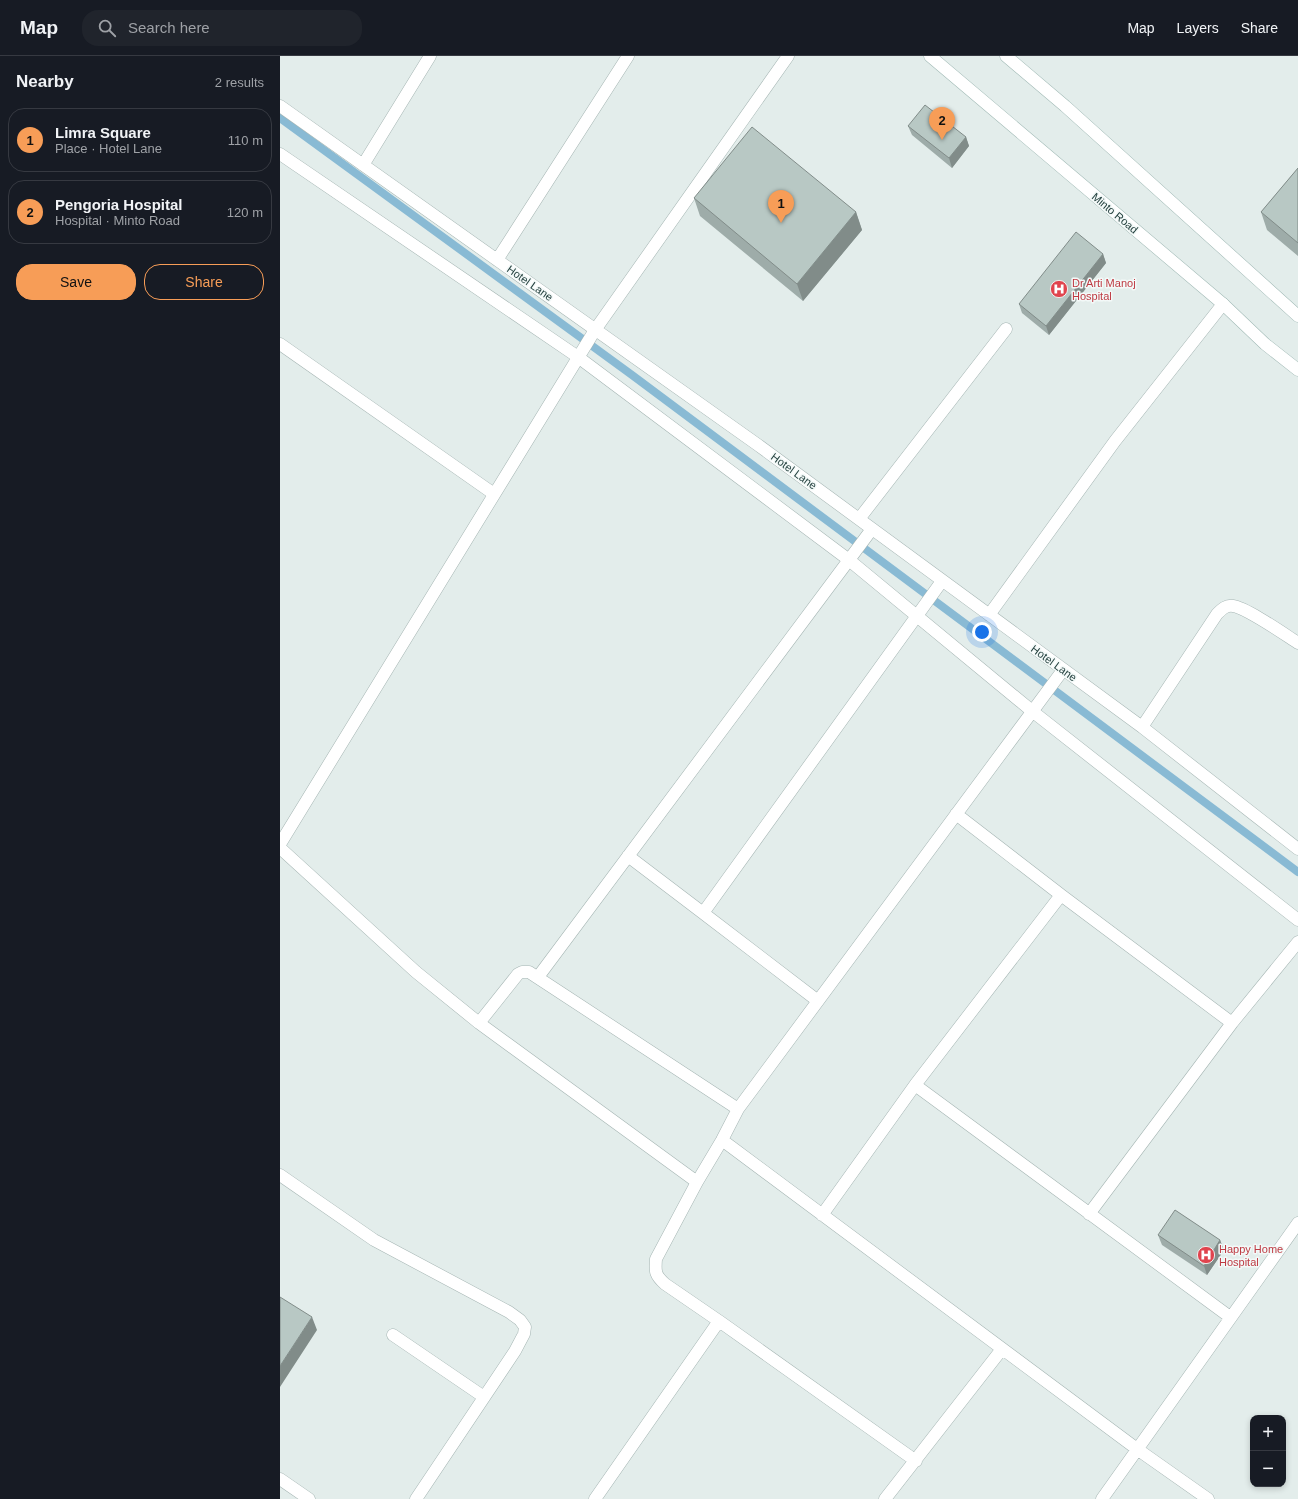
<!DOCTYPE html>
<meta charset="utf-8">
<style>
:root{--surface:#171b24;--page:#20242c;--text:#f1f3f6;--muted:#9ea1a6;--line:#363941;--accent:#f79d57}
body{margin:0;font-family:Arial,sans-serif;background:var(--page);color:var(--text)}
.controls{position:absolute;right:12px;bottom:12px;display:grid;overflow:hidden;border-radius:8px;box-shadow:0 2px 6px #0003}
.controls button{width:36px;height:36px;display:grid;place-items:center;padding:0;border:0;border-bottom:1px solid var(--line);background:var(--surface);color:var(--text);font:20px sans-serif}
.you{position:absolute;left:702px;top:576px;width:14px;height:14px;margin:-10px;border:3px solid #fff;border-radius:50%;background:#1a73e8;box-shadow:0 0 0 6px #1a73e833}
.badge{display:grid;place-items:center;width:26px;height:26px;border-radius:50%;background:var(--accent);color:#111;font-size:13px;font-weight:700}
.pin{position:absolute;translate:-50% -33px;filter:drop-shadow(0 1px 2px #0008)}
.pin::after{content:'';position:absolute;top:21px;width:14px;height:12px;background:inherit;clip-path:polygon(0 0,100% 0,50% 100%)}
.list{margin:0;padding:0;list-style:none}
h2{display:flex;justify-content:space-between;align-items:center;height:52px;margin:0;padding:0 16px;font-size:17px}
h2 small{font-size:13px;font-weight:400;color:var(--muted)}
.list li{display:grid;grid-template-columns:26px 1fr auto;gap:12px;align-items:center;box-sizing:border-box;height:64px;margin:0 8px 8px;padding:0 8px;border:1px solid var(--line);border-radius:16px}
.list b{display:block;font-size:15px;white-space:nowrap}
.list p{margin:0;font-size:13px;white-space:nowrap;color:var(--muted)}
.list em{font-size:13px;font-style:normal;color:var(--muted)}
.actions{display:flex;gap:8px;padding:12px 16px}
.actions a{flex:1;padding:9px 0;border:1px solid var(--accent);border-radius:16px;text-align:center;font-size:14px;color:var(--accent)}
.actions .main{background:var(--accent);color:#111}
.icon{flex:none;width:22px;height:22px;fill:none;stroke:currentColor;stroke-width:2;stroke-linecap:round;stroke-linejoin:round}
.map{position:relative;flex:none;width:1018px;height:1443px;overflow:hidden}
header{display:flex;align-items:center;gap:24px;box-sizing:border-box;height:56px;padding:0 20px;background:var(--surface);border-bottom:1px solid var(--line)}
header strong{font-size:19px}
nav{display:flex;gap:22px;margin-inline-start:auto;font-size:14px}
.search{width:280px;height:36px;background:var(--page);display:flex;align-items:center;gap:10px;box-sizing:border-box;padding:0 14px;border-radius:16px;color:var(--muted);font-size:15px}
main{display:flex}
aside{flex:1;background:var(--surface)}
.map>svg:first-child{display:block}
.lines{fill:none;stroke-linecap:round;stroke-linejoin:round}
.stream{stroke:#89bad4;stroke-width:8}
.street-casing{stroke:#a5b5b3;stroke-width:13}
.secondary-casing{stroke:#a0b9b5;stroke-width:13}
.street{stroke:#fff;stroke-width:12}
.secondary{stroke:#fff;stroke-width:12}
.wall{fill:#9eaca9}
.shaded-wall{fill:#818c89}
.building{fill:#b8c8c4;stroke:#818c89}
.labels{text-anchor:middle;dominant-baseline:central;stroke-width:3;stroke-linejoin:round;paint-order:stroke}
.street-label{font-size:11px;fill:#223f3d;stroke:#f3f9f8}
.health-label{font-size:11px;fill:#be3a42;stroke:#f3f9f8;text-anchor:start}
</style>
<header>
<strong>Map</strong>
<div class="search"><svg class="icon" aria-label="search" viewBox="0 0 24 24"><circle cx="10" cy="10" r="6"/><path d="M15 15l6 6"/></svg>Search here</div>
<nav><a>Map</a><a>Layers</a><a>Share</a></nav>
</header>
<main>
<aside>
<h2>Nearby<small>2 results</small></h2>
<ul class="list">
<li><span class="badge">1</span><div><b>Limra Square</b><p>Place · Hotel Lane</p></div><em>110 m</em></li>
<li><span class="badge">2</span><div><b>Pengoria Hospital</b><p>Hospital · Minto Road</p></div><em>120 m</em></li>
</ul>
<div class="actions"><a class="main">Save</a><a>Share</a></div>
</aside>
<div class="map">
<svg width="1018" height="1443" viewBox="0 0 1018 1443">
<rect width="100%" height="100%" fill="#e3edeb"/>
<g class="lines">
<path class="stream" d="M0,62l352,257 666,497"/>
<defs>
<path id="street" d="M0,50l478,339 384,282 156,122
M0,98l298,203 271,203 183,151 266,209
M83,109l67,-109
M217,204l131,-204
M0,288l214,150
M579,463l147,-190
M709,559l126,-174 108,-137
M862,671l75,-113c5,-5 9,-9 16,-8 14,2 51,28 65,37
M0,788l315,-514 193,-274
M0,792l136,124 63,51 218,159
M348,800l75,57
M781,839l171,128 -143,191
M258,921l334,-448
M538,945l-115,-88 239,-332
M199,967l39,-49 4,-2h7l209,137
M952,967l66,-81
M635,1029l146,-190 -105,-81
M442,1084l415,309 71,50
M0,1119l94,65 135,72 11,8 5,7 -1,7 -9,17 -99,148
M542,1159l93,-130 315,232
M439,1265l-54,-37c-10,-9 -10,-12 -9,-25l41,-77 25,-42 16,-31 325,-439
M113,1279l91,62
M0,1423l29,20
M315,1443l124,-178 197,140
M605,1443l117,-150
M822,1443l196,-276"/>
<path id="secondary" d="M650,0l293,248 42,40 33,26
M726,0l59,50 233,210"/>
</defs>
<use href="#street" class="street-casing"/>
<use href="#secondary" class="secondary-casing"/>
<use href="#street" class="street"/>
<use href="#secondary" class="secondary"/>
</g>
<path class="wall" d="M628,70l58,11 3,9 -17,22 -40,-33z
M1018,112v88l-31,-26 -6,-18z
M414,142l162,14 6,18 -59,71 -103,-85z
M823,198l3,9 -57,72 -27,-22 -3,-9z
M878,1179l62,5 4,10 -17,25 -45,-30z"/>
<path class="shaded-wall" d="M686,81l3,9 -17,22 -3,-10z
M576,156l6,18 -59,71 -6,-17z
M823,198l3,9 -57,72 -3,-9z
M940,1184l4,10 -17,25 -3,-9z
M32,1261l5,13 -37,57v-21z"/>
<path class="building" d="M645,49l41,32 -17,21 -41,-32z
M472,71l104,85 -59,72 -103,-86z
M1018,112v75l-37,-31z
M796,176l27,22 -57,72 -27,-22z
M895,1154l45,30 -16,26 -46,-31z
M0,1241l32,20 -32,49z"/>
<defs>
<symbol id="hospital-disc" viewBox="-11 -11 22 22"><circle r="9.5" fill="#e0444e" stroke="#f3f9f8"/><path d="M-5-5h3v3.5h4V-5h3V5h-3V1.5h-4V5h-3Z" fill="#fff"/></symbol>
</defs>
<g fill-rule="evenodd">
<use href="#hospital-disc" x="769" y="223" width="20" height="20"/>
<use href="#hospital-disc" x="916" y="1189" width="20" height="20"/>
</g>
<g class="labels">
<g class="street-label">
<text transform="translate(835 157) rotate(40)">Minto Road</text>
<text transform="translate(250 227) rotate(35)">Hotel Lane</text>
<text transform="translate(514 415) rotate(36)">Hotel Lane</text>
<text transform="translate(774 607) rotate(36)">Hotel Lane</text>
</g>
<g class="health-label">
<text x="792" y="227">Dr Arti Manoj<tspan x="792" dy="13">Hospital</tspan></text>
<text x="939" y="1193">Happy Home<tspan x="939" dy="13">Hospital</tspan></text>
</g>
</g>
</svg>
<div class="controls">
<button>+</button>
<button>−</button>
</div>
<div class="you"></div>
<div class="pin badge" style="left:501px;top:167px">1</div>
<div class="pin badge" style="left:662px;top:84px">2</div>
</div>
</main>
